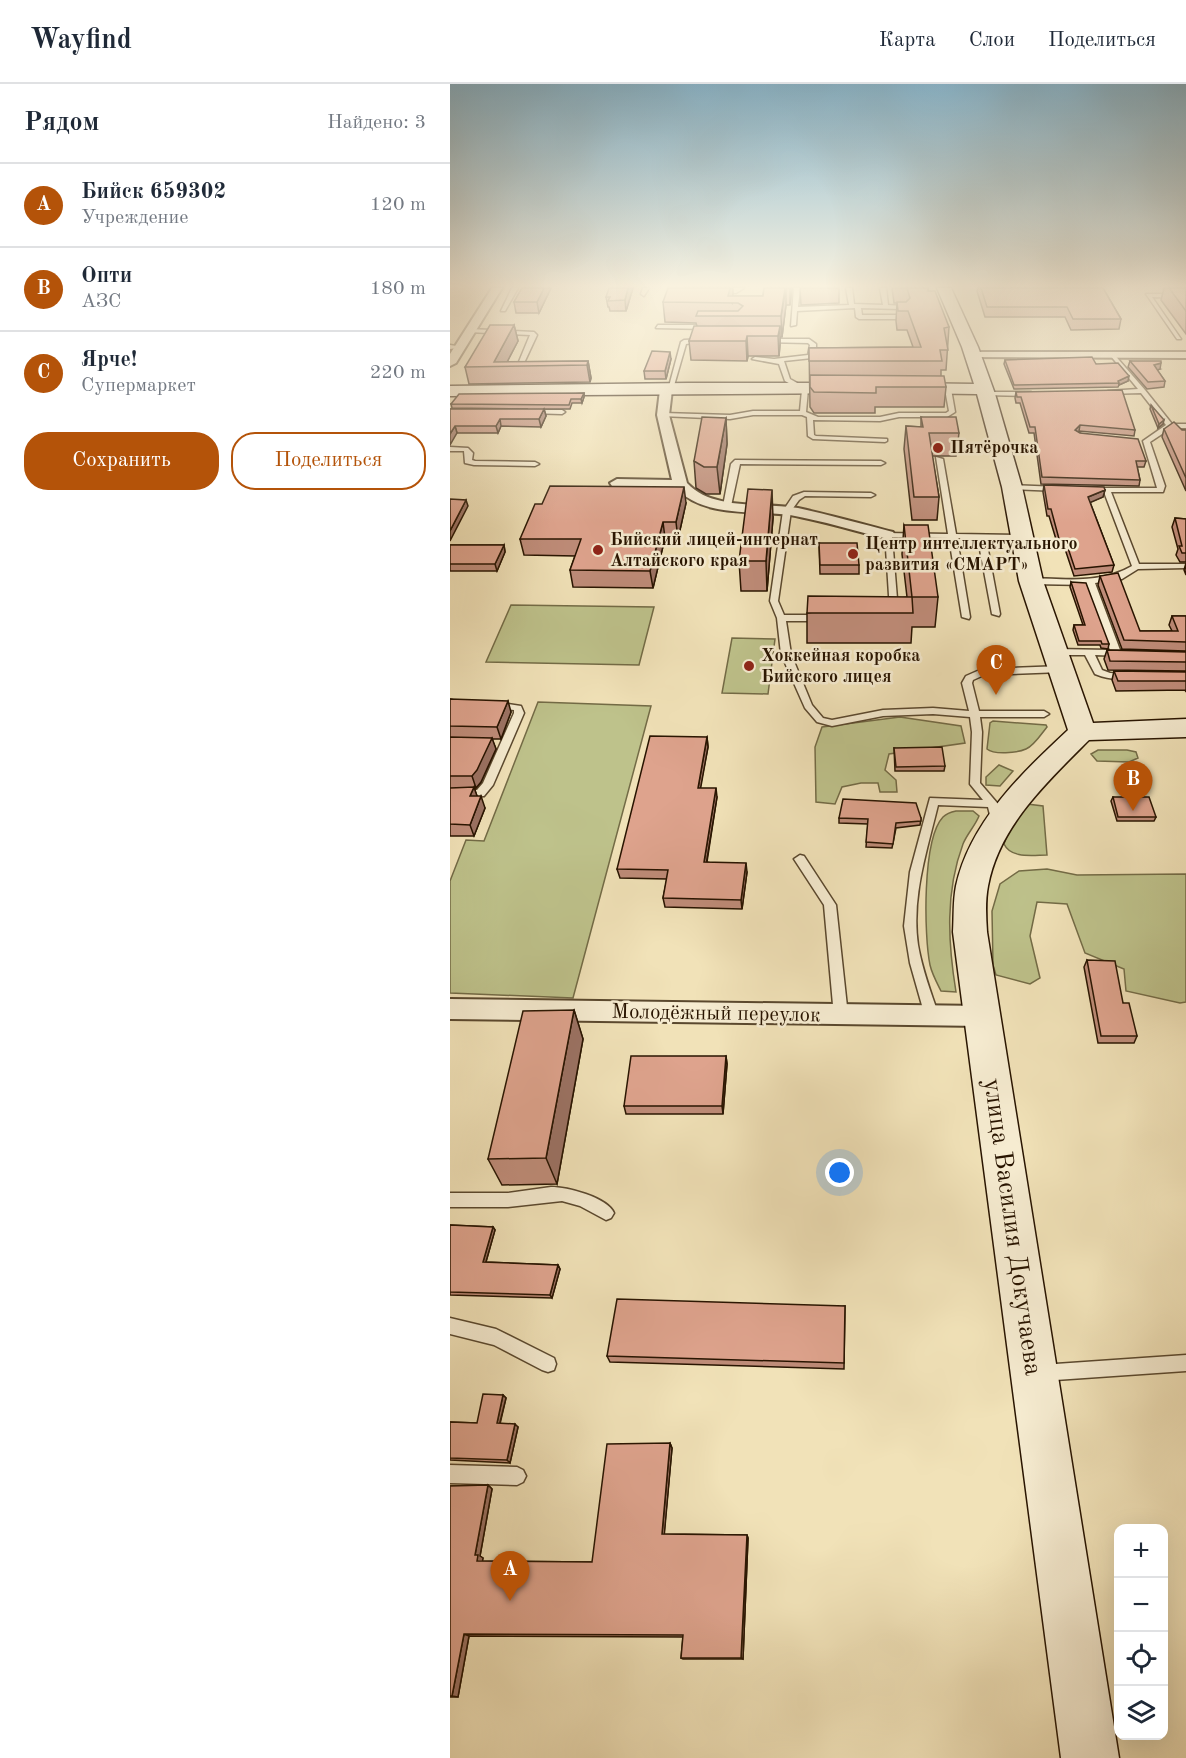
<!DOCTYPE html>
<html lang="ru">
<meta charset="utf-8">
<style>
:root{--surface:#fff;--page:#f6f6f7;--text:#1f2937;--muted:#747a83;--line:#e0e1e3;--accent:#b45309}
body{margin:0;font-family:"Old Standard TT",serif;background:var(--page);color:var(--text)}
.controls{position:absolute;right:18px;bottom:18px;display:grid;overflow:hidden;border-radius:12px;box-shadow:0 6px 24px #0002}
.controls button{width:54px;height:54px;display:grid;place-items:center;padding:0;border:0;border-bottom:2px solid var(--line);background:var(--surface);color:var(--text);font:30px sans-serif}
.you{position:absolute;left:390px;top:1089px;width:21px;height:21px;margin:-15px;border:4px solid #fff;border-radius:50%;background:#1a73e8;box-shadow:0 0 0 9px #1a73e833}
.badge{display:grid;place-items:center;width:39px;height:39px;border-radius:50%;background:var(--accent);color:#fff;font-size:20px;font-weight:700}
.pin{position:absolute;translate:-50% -50px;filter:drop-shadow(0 2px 3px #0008)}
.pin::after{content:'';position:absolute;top:32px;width:21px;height:18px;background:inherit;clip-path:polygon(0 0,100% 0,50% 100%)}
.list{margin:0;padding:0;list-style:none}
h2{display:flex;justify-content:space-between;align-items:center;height:78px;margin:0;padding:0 24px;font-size:26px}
h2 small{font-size:20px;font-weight:400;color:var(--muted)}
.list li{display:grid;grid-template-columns:39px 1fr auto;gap:18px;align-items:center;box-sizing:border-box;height:84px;padding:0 24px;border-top:2px solid var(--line)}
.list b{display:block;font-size:22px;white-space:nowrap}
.list p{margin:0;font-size:20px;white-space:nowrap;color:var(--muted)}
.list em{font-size:20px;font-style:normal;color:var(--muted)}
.actions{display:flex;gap:12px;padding:18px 24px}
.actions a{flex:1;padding:14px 0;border:2px solid var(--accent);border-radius:24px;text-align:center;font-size:21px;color:var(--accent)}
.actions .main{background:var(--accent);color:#fff}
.icon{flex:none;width:33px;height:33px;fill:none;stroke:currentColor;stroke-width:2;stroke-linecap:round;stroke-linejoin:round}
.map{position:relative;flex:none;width:736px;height:1674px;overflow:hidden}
header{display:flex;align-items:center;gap:36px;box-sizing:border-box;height:84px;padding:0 30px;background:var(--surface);border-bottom:2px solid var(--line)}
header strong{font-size:28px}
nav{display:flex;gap:33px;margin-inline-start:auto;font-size:21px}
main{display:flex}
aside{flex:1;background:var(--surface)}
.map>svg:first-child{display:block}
.green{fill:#bec28b;stroke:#736b46;stroke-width:1.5}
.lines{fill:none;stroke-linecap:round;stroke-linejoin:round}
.lane-casing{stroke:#5a482e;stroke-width:3}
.street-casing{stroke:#5a482e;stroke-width:4}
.secondary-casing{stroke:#281400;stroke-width:3}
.lane{fill:#f6ecd1;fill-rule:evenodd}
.street{fill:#f6ecd1;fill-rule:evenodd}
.secondary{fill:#f6ecd1;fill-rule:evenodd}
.wall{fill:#bf8c79;stroke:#281400;stroke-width:1.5}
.shaded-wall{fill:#9b7263;stroke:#281400;stroke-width:1.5}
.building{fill:#dea38d;stroke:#281400;stroke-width:1.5}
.poi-dot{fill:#8f2418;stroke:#f6ecd1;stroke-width:2}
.labels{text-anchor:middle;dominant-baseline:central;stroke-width:5;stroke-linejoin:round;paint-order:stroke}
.far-poi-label{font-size:18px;font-weight:bold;fill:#281400;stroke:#f6ecd1;text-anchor:start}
.street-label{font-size:21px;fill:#281400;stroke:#f6ecd1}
.near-street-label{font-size:26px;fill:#281400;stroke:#f6ecd1}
</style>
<header>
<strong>Wayfind</strong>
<nav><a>Карта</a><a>Слои</a><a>Поделиться</a></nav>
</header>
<main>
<aside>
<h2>Рядом<small>Найдено: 3</small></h2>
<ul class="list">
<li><span class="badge">A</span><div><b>Бийск 659302</b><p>Учреждение</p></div><em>120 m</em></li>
<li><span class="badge">B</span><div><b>Опти</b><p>АЗС</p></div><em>180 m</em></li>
<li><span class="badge">C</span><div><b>Ярче!</b><p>Супермаркет</p></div><em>220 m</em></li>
</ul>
<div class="actions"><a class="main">Сохранить</a><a>Поделиться</a></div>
</aside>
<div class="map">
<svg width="736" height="1674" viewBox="0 0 736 1674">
<rect width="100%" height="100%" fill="#f1e2b8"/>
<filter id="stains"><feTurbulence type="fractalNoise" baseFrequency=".00333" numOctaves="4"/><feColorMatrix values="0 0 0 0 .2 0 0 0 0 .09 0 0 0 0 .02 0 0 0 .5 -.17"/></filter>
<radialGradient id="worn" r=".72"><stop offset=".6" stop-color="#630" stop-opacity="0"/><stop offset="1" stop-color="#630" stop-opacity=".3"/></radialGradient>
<path class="green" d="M61,521l143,2 -15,58 -153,-3z
M282,554l43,1 -7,55 -46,-1z
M88,618l113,4 -78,292 -123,-5v-112l16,-41 18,1z
M450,633l61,9 4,17 -76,11 -4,16 11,10 1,12h-17l-2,-9h-17l-19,4 -7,17 -19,-2 -1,-55 7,-20z
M543,637l53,4 1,2c-5,6 -13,19 -21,22 -9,4 -32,6 -39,0l3,-26z
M648,666h29l9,2 2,6 -9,4 -32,-1 -6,-7z
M549,681l14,6 -13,15 -14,-1v-8z
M577,720l16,2 4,49c-14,0 -36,4 -43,-11l3,-10z
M506,727h17l6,5c-4,10 -12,18 -16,28 -18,48 -15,99 -7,148l-15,-1c-4,-8 -9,-17 -11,-26 -6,-29 -8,-126 13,-148 3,-3 8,-5 13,-6z
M597,785l30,6 109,-1v128l-6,1 -54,-12 -2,-22 -39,-16 -18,-49 -30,-2 -7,34 10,42 -10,6 -34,-9 -3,-10 -1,-54 8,-27 19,-13z"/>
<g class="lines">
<defs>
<path id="lane" d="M62,204h6l-13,23h-4z
M193,204h6l-5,8 -3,-2z
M236,204h58l-8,5z
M344,204h6l-2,19 51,-2 -3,-17h6l2,16 29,1 -3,-17h6l2,17 16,1 3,11 -3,2h-45l-3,-2 -1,-9 -58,3 -1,14 -5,1zM411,224l39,1 1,6h-39z
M696,210h40v4l-34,-1 29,42h-4z
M208,241h50l3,2 -3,2 -52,-1z
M20,245l64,3 3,3 -13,28 13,6 -5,1 -14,-6 12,-29 -62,-3z
M316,255h43l7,5v10l-4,4 -28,3 6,18 18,10 -2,23 12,5h62l19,-4h47l3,-2 -4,-22 3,-2 3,2 4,23 -8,5h-48l-19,4 -67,-1 1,15 2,1 71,3v2l-2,1 -72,-3 -5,-3 -1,-19 -5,-2h-49l-23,4 -69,-3v-2l2,-1 67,2 23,-4h47l2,-21 -17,-9 -6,-17 -27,-5 3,-2 19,2 34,-4 2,-10 -2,-2 -44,-1z
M234,256l20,-1 3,2 -21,3 -13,45 -5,1 13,-48z
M0,261l13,2 -13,2z
M662,268l33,38 27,34h14v4h-15l-21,14 15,44 -2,6h-52l28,72h47v4l-48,1 -16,10 -27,4 25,67 7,3 -5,3 -27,-1 7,15 8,3 21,1v4c-13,2 -24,1 -36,-4l-10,-19h-29l-5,-3 5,-3 54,1 -23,-65 -56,-1 -4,-3 4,-3c34,1 70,6 101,-12l-28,-74h-16l-4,-2 4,-2h69l-14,-47 23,-16 -25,-32 -35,1v-2l2,-1 30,-2 -28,-34z
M536,308h45l3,2 -3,2 -47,-1 -1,-1z
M80,326h32l3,2 -3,2 -34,-1 -1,-1z
M521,361h31l3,2 -3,2 -33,-1 -1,-1z
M0,363l18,1 5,5 -1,7 3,1 60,1 4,2 -4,2 -61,-1 -9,-2 -1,-12h-14z
M486,373l7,2 13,75 66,1 4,2 -4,2h-36l14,75 -1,2 -7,-2 -14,-75 -21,-1 13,79 -1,2 -7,-2 -13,-79 -57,-1 6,74 -4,3 -4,-3 -5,-78 63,1z
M285,376l146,1 4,2 -4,2 -141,-1 -9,42 -4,2 -4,-2 8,-42z
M559,401l50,2 4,2 -4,2 -47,-2h-3z
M354,408l67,1 4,2 -4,2 -66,-1 -6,4 -8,11 -13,90 6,14h38l4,3 -4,3h-36l5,33 21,51 11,13 9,2 51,-10 50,-2 36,3 -7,-28 4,-7 16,-7 80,-3 5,3 -5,3 -78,3 -11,5 -1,3 7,28h65l5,3 -5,3h-64l2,15 -2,51 18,21 4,20 -1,3h-8l-5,-20 -50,-2c-11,46 -27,92 -20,140 4,24 13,48 21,71l-2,4 -5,1 -5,-1 -2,-4 -15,-53 -6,-37 6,-54 20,-74 53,2 -13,-16 2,-52 -2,-15 -37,-3 -50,2 -51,10 -15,-4 -12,-14 -24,-54 -4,-36 -7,-17 13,-90 10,-15z
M44,618l27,4 3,7 -31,72 -9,11 -34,2v-8h27l6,-7 31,-70v-3l-23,-3 -2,-2z
M350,771l4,1 32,49 12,111 -2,4 -5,1 -5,-1 -2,-4 -10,-111 -30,-46z
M101,1103c16,0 56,10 63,26l-3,5 -5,2 -26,-14 -18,-5 -54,6h-58v-14h58z
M0,1234l46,11 58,29 2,6 -2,6 -6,2 -6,-2 -48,-25 -44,-11z
M736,1271v16l-145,10 -6,-2 -2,-6 2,-6 6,-2z
M0,1381l67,2 6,3 3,6 -3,6 -6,3 -67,-2z"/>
<path id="street" d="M42,204h10l-46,75 -6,3v-12z
M523,268h213v6l-217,-1 -2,-2z
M216,302l6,4 -3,25 18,68c26,28 76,19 111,25 32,7 64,16 95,24l2,3 -7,4c-33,-8 -65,-18 -98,-24 -37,-5 -86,3 -114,-27l-64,-2 -2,-3 7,-4 55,1 -15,-65 3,-25z
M0,915l532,7 9,3 3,7 -3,7 -9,3 -532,-7z"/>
<path id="secondary" d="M487,204h14l27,59 17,47 27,93 21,94 50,142 93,-4v18l-97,3c-41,41 -90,86 -101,146 -3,15 -2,31 -1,46l132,826h-58l-108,-826c1,-15 0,-31 3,-46 14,-64 66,-113 112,-156l-49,-149 -17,-94 -25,-93 -75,-1 -6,-1 -3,-4 3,-4 6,-1 72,1 -12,-37z
M238,299h165l6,1 3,4 -3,4 -6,1 -403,3v-10z"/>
</defs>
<use href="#lane" class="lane-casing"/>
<use href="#street" class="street-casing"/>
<use href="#secondary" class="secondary-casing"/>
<use href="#lane" class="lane"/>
<use href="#street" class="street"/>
<use href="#secondary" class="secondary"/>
</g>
<path class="wall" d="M72,204h29l-12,25h-23l-2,-11z
M183,204l-7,23h-16l-1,-4h-1l-2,-10z
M314,204h28l-2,17h-4l-4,32h-2v8l-1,11h-31l-1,5 -56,-1 -2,-19 8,-15 -1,-3 -31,-1 -2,-20 70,-6h30z
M350,204h39v15l-38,2z
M442,204h36v3l21,36 -3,43h-5v6l5,11 -2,20h-69v6h-61l-4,-6 -1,-59 104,-1 -6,-17h-10l-1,-9 1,-18h-3z
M528,204h125l18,31 -2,10 -48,1 -6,-13h-80l-8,-26z
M714,204h22v46l-25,-34z
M64,241l4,16 -11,21 81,-1 3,17 -1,4 -121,2 -4,-17z
M221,275l-5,20h-21l-1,-8z
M555,276l91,4 32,17 -9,4 -1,2 -104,2 -10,-25z
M680,277l30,8 -3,1 8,11 -1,6 -17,2 -19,-22z
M566,308l119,38 -1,6 -55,-5 -1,1 68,29 -2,6h-7l3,13 -1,6 -98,-2 -7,-51h-5l-9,-30h-4l-1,-5z
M134,309v4l-2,6h-10l-2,6h-26l2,7 -5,11 -40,-1 -3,7h-41l-7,-24h78l-76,-1 -1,-4z
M701,321l12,19 -5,4 -8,-19z
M471,333l38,16 -3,23h-24l7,41 -2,23h-25l-8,-71 2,-23 15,1z
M276,334l1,26 -7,50h-14l-10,-6 -2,-27z
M714,345l22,1v61l-24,-54z
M594,401l61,5 -2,7 -13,5 24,63 -2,7 -38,4 -10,-30h-6l-9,-30h-2l-4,-24z
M236,419l-8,36 -13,-1 -12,50 -80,-1 -3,-17 5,-14 -51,-1 -4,-16z
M323,434l-6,73h-26l-2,-30z
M725,434l11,1v43h-6l-4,-7 2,-6 -6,-22z
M454,441l34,72 -3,30h-23l-1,16h-104v-30l100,-16 -5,-43z
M369,459l40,22v9h-39z
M0,461h54l1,7 -8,19h-47z
M736,479v12l-2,-5z
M650,492l40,55h32l-3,-6 3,-9h14v35l-64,-2 -24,-64z
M621,498l38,62 -1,5 -7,-1 -1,-3h-22l-5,-15 1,-5h9l-13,-38z
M657,566l79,2v19l-78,-1 -4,-11z
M664,587l72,1v20l-1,-2 -69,1 -4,-11z
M0,615l61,13 -10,27h-9l4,10 -15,33 -5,6h-2l3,8 8,12 -11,28h-24z
M257,653l1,10 -8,41 17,9 -10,65 40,10 -5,37 -77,-2 -2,-9 4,-19 -47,-1 -3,-9z
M444,664l51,18 -1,5h-49z
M663,713l43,20 -2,4h-37l-6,-20z
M389,734h82l-1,7 -24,3 -4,20 -26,-1 2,-23 -29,-1z
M637,876l36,43 14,33 -3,7h-36l-14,-76z
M124,926l9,29 -26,145 -55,1 -14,-26z
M276,972l1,8 -4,50h-97l-2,-8z
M0,1141l43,2 2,3 -9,32 72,3 2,4 -8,29 -102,-3z
M395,1222l-1,63 -234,-7 -3,-6z
M53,1311l3,3 -6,26 18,3 -8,36 -60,-3v-38l27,1z
M220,1359l2,5 -8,86 83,1 1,3 -5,121h-60l-2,-1 2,-21 -214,-1 -11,61h-8v-211l38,-1 4,4 -12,67 3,2 -1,3 110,1z"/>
<path class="shaded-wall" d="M94,204h7l-12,25 -2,-11z
M178,204h5l-7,23 -1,-11z
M280,204h3v7l-1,8 -4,-7z
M336,204v17l-4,32 -1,-21z
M340,204h2l-2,17z
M64,241l4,16 -13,25 -11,-4z
M330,242v19l-1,11 -1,-20z
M297,252l1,20 -1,5 -1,-20z
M220,268l1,7 -5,20 -1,-8z
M138,277l3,17 -1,4 -3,-17z
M711,279l-1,6 -7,3 1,-7z
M679,292l-1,5 -9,4 -1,-4z
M134,309v4l-2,6 -1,-4z
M94,325l2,7 -5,11 -2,-8z
M276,334l1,26 -7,50 -3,-27z
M50,335l1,7 -3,7 -2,-7z
M714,336l-1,4 -5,4 1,-4z
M630,341l-1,6 -5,5 1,-6z
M5,342l2,7 -7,12v-11z
M234,403l2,16 -8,36 -2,-17z
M322,406l1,28 -6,73 -1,-30z
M655,406l-2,7 -16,7 1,-7z
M16,416l2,6 -18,35v-10z
M213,438l2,16 -12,50 -3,-17z
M54,461l1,7 -8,19 -2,-7z
M58,617l3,11 -10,27 -4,-12z
M257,653l1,10 -9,50 -1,-9z
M42,654l4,11 -15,33 -5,6 -4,-12z
M24,703l4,12 -8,-3z
M266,704l1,9 -12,74 -1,-9z
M31,712l4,12 -11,28 -4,-11z
M296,779l1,9 -5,37 -1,-9z
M124,926l9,29 -26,145 -11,-26z
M276,972l1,8 -4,50 -1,-8z
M43,1143l2,3 -10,35 -2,-3z
M108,1181l2,4 -8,29 -2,-3z
M53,1311l3,3 -7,28 -2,-3z
M65,1340l3,3 -8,36 -3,-3z
M220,1359l2,5 -8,90 -2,-4z
M38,1401l4,4 -12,67 3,2 -1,6 -5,-3 -2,-6z
M297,1451l1,3 -5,121 -2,-1z
M14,1550l5,2 -11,61 -6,-1z"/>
<path class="building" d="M72,204h22l-7,14h-23z
M159,204h19l-3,12 -17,1 2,-4h-4z
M218,204h62l-2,8h35l1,-8h21l-4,28h-85l2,-5h40l5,-5 -5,-3 -75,-1z
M457,204h21v3h7l14,36 -5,1 4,22h-8l2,11h-133v-13l112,-1 -13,-36h-10l-1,-9h9l4,-4z
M531,204h122l18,31h-48l-6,-12h-80z
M719,204h17v23z
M40,241h24l-20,37 94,-1 -1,4 -122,2z
M244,242h86l-2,10h-31l-1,5h-57z
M202,267l18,1 -5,19h-21z
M642,273l4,7 22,-1 11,13 -11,5 1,2 -105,2 -9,-25z
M680,277h31v2l-7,2 11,16 -17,1z
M360,291l134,1 2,11h-70v6l-62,-1 -4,-5z
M672,306l13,40 -55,-5 -5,5 5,3 58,6 8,22h-10l4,19 -98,-3 -7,-50h-5l-9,-30h-4l-1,-5z
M134,309l-3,6h-10l-2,6 -118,-1 8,-10z
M701,321l13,15 -5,4z
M0,325h94l-5,10h-39l-4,7h-41l-5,8z
M252,333l24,1 -9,49h-13l-10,-6z
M471,333h35l3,16h-30l10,64h-25l-8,-71 17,1z
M724,338l8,8h4v48l-22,-49z
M594,401l60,2 1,3 -17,7 26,68 -39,4 -10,-30h-6l-8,-30h-3z
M100,402l134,1 -8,35h-13l-13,49 -80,-1 11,-31h-61l15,-35h7z
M298,405l24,1 -6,71h-27z
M0,415l16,1 -16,31z
M725,434l11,1v34h-4l-3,-7h3z
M454,441h24l10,72h-26z
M369,459h38l2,22h-39z
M0,461h54l-9,19h-45z
M668,489l22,58h38l-6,-15h14v26l-62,-2 -24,-64z
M621,498l15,1 23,61h-7l-1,-3h-22l-5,-16h11z
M358,512l104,1 1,16h-106z
M657,566l79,2v10l-76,-1z
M664,587l72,1v9h-68z
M0,615l58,2 -11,26 -47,-1z
M200,652l57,1 -9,51h18l-12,74 42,1 -5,37 -78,-2 5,-28 -51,-1z
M0,653l42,1 -15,32 -5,6h-22z
M492,663l3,19 -49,1 -2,-19z
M24,703l-4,9h11l-11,29 -20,-1v-36z
M663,713h36l7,20h-38z
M393,715l73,4 5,15v3l-25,2 -3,21 -27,-2 2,-23 -29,-1z
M637,876l28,1 8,42h6l8,33h-36z
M124,926l-28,148 -58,1 35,-148z
M181,972h95l-4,50h-98z
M0,1141l43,2 -10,35 75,3 -8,30 -100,-3z
M167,1215l228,7 -1,57 -237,-7z
M33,1310l20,1 -6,28 18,1 -8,36 -57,-2v-36l27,1z
M220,1359l-8,91 85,1 -6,123h-60l2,-23 -219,-1 -12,62h-2v-210l38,-1 -13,70h3l-1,6 115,1 15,-118z"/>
<linearGradient id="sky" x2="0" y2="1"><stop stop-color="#89b8d0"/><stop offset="0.46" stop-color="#f9f2df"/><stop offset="1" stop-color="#f9f2df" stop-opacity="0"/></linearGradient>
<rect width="736" height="439" fill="url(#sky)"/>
<g class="poi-dot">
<circle cx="488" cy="364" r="6"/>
<circle cx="148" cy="466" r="6"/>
<circle cx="403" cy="470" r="6"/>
<circle cx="299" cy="582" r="6"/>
</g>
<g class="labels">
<g class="far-poi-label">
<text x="500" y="364">Пятёрочка</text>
<text x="160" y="456">Бийский лицей-интернат<tspan x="160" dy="21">Алтайского края</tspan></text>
<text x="415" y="460">Центр интеллектуального<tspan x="415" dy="21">развития «СМАРТ»</tspan></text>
<text x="311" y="572">Хоккейная коробка<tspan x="311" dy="21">Бийского лицея</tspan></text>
</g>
<g class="street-label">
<text transform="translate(266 930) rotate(1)">Молодёжный переулок</text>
</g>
<g class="near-street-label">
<text transform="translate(562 1143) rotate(82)">улица Василия Докучаева</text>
</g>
</g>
<rect width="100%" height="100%" filter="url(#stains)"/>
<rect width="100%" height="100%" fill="url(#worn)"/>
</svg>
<div class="controls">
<button>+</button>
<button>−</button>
<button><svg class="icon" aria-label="locate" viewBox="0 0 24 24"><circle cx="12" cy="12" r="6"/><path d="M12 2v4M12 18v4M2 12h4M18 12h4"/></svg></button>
<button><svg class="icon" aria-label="layers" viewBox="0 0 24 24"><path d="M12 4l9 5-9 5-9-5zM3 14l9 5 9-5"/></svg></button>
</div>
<div class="you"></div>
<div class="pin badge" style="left:60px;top:1517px">A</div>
<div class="pin badge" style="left:683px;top:727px">B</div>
<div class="pin badge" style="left:546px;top:611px">C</div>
</div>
</main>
